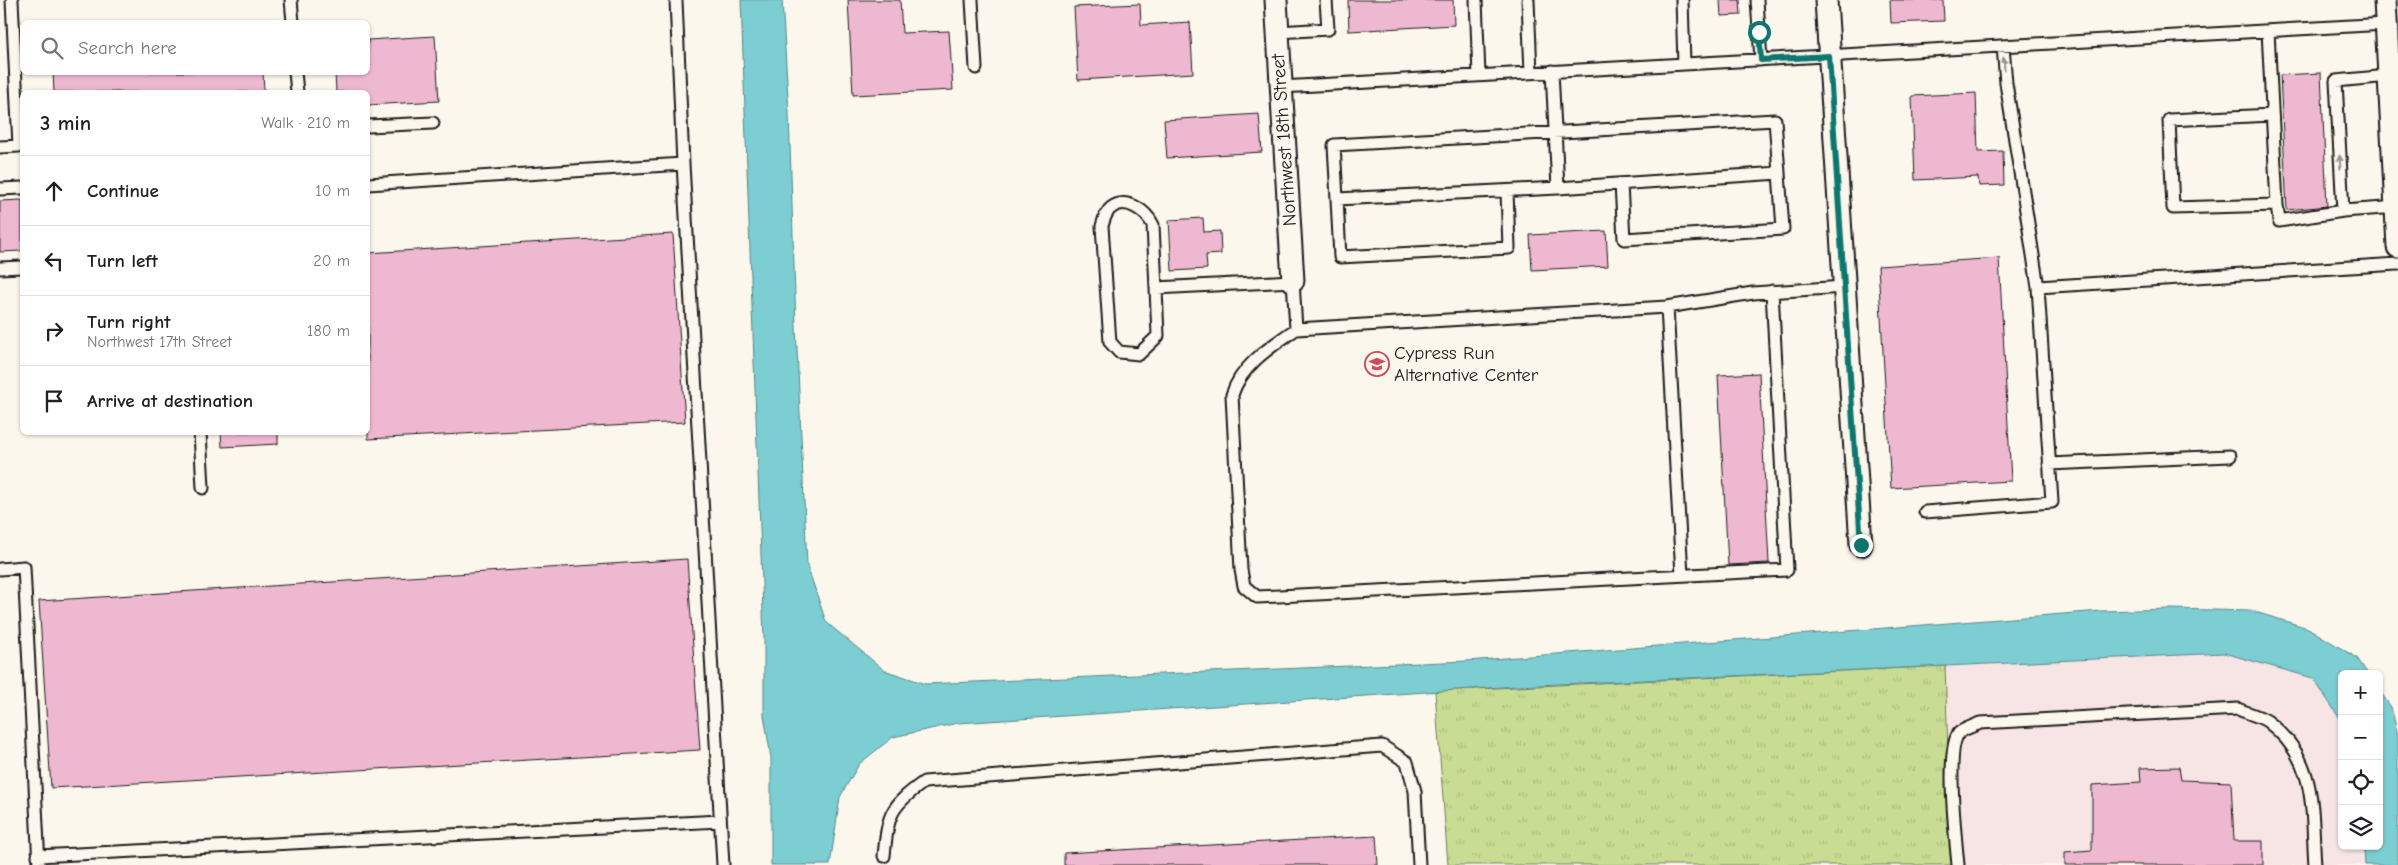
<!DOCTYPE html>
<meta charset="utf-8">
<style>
:root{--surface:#fff;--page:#f6f6f6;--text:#202124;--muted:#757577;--line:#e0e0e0}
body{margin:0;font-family:"Comic Neue",sans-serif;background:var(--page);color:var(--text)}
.controls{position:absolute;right:15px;bottom:15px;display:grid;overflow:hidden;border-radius:8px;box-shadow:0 1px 4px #0004}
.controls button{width:45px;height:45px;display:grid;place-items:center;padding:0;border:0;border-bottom:1px solid var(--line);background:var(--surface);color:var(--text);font:25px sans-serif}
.stop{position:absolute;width:15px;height:15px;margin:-11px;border:4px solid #0f766e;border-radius:50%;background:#fff}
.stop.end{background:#0f766e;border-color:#fff;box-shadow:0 1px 5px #0008}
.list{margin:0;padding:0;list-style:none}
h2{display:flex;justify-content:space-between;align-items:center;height:65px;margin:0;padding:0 20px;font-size:21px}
h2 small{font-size:16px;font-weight:400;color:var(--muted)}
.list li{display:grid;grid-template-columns:32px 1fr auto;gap:15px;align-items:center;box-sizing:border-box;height:70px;padding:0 20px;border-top:1px solid var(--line)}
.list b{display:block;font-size:19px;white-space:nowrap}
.list p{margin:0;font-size:16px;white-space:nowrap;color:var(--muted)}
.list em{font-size:16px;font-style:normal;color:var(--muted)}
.icon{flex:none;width:28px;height:28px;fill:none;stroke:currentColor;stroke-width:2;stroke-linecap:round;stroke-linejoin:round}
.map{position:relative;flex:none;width:2398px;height:865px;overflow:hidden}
.search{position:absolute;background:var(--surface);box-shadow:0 1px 4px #0004;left:20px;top:20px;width:350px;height:55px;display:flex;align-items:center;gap:12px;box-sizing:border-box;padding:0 18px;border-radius:8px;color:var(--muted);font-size:19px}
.panel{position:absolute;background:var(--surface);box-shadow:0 1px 4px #0004;left:20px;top:90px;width:350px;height:345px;border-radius:8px}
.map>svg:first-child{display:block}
.built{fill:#f7e4e4}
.grass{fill:url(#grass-tufts);stroke:#727c58}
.water{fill:#7cced3;stroke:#56878a}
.building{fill:#efb8d1;stroke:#1c1c1c}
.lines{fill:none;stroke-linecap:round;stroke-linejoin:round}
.lane-casing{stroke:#1c1c1c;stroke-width:15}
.street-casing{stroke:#1c1c1c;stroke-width:25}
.lane{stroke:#fbf7ec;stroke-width:11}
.street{stroke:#fbf7ec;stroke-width:21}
.oneway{fill:#97948e}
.route{stroke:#0f766e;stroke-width:6}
.labels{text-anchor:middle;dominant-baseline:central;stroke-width:4;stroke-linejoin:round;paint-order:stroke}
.street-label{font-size:19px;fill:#1c1c1c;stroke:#fbf7ec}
.poi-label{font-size:19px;fill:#1c1c1c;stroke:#fbf7ec;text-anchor:start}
</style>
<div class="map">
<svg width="2398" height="865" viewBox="0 0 2398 865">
<defs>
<pattern id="grass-tufts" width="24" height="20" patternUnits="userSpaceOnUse" patternTransform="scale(1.25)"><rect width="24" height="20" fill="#c8dd93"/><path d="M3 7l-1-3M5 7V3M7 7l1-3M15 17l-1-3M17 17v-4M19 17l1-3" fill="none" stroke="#abbd7e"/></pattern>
</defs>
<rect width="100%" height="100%" fill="#fbf7ec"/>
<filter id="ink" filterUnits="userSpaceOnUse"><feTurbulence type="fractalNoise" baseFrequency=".02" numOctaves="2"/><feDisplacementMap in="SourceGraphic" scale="10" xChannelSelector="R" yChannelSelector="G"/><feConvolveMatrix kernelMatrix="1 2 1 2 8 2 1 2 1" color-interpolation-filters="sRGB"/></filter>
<g filter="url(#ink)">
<path class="built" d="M2225,653l88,25 29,44v124h22l1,19h-413l-7,-199z"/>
<path class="grass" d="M1945,666l7,199h-504l-13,-174z"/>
<path class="water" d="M741,0h41l7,114 7,213 11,238 19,57 58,48 42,14 541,-23 634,-50 71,-2 80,2 56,17 49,30 11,16h-26v48l-29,-44 -89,-25 -707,33 -559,37 -65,14 -34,27 -19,33 -10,68h-59v-107l-7,-43v-76z
M2379,690l12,17 7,28v130h-33l-1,-19h15z"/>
<path class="building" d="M848,0h52l2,33 47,-2 4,59 -100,5z
M1348,0h105l1,25 -105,6z
M1720,0h20l1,15 -20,1z
M1890,0h53l1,21 -53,2z
M1140,4l1,21 49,-3 3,51 -115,7 -4,-73z
M435,36l4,65 -71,4v-13h-32l-1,-20h33v-32z
M53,72h210l1,20h-210z
M2321,73l6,133 -40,4 -7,-135z
M1976,93l2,59 25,-1 1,34 -25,1 -1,-9 -63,3 -3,-84z
M1259,114l3,38 -95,6 -3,-38z
M22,200v51l-22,1v-51z
M1203,218l1,14 16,-1 1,23 -15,1 1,14 -35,2 -3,-51z
M1606,231l2,35 -76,4 -2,-35z
M673,234l12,188 -317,17v-186z
M1999,258l12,223 -120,7 -13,-222z
M1759,373l10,190 -41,2 -10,-190z
M221,432h57v12l-56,3z
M687,559l13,191 -649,38 -12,-187z
M2179,767l2,13 50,2 3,59h29v24h-198v-13l27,-2v-65l49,-3 -1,-14z
M1376,836l2,29h-314v-12z"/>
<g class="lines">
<defs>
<path id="lane" d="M291,0l2,22
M676,0l7,164 40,701
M972,0l4,68
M1476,0l3,75
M1528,0l3,73
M1682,0l2,64
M1757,0l4,60
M2268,31l9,174 -104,3 -4,-88 103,-5
M1278,32l50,-3 -2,-29
M2003,46l3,37 32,204
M1552,71l6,117 -221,11 -3,-54 441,-25 4,53 -221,15
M295,72l2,20
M1281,87l1105,-63
M368,126l65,-3
M0,147l19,-1 -7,-146
M368,184l315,-20
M1621,184l3,55 159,-10 -4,-56
M0,189l22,-1
M1337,199l3,58 169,-9 -2,-57
M2277,205l2,16 64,-10 55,-4
M2343,211l-7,-130 53,-5
M0,268l22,-1
M1156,288l2,48 -19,18 -20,-2 -9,-10 -8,-116c2,-6 3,-13 9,-18 15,-12 35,3 42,17l3,63 137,-7 3,48 371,-22 86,-14 91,-6
M1667,307l15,268
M1296,329c-24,17 -55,36 -64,66l9,175 3,16 13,11 530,-27 -15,-279
M200,432l3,56
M2049,464l181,-8
M1925,512l127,-10 -14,-215 360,-23
M0,569l24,-2 15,298
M38,856l682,-35
M884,856c4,-41 5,-49 40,-74l458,-36 25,16 8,29 4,74
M1958,865c-2,-23 -13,-117 1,-132 4,-4 15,-7 21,-10l258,-14c9,4 21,7 29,12 51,38 44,87 48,144"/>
<path id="street" d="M1276,0l17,281
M1826,0l35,545
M2385,0l13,247"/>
</defs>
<use href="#lane" class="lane-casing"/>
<use href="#street" class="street-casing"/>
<use href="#lane" class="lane"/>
<use href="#street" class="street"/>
</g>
<defs><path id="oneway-solid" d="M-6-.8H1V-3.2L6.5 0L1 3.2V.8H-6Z" transform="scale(1.25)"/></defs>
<g class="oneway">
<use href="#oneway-solid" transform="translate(2004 64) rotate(-95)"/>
<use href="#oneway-solid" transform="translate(2340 162) rotate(-93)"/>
</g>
</g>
<g class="lines" filter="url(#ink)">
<path class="route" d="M1759,32l2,28 68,-4 32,489"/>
</g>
<defs>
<symbol id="school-ring" viewBox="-11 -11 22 22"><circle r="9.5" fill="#fbf7ec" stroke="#d1495b" stroke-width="1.5"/><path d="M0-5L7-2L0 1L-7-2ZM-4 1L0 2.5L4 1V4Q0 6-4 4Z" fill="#d1495b"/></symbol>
</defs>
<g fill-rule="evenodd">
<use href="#school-ring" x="1363" y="350" width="28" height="28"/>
</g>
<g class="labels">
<g class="street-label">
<text transform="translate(1284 140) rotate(-94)">Northwest 18th Street</text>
</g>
<g class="poi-label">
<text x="1394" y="353">Cypress Run<tspan x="1394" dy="22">Alternative Center</tspan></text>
</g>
</g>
</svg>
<div class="controls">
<button>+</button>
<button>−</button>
<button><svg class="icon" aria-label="locate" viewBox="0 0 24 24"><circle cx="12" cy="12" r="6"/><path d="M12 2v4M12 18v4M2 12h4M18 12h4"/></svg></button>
<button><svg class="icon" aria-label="layers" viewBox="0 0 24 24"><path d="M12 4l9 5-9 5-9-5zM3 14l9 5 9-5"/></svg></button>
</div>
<div class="stop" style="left:1759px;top:32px"></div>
<div class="stop end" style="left:1861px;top:545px"></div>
<div class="search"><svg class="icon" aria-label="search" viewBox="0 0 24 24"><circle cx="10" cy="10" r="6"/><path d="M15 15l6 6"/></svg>Search here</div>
<section class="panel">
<h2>3 min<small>Walk · 210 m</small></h2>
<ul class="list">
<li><svg class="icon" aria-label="ahead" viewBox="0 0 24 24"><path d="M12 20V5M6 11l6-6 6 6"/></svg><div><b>Continue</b></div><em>10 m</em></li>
<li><svg class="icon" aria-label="left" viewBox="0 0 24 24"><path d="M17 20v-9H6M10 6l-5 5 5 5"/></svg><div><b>Turn left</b></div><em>20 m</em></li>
<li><svg class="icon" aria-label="right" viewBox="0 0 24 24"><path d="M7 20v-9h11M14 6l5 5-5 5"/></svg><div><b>Turn right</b><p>Northwest 17th Street</p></div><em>180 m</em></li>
<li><svg class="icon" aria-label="arrive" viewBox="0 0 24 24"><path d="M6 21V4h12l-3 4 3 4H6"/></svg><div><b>Arrive at destination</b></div></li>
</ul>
</section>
</div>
